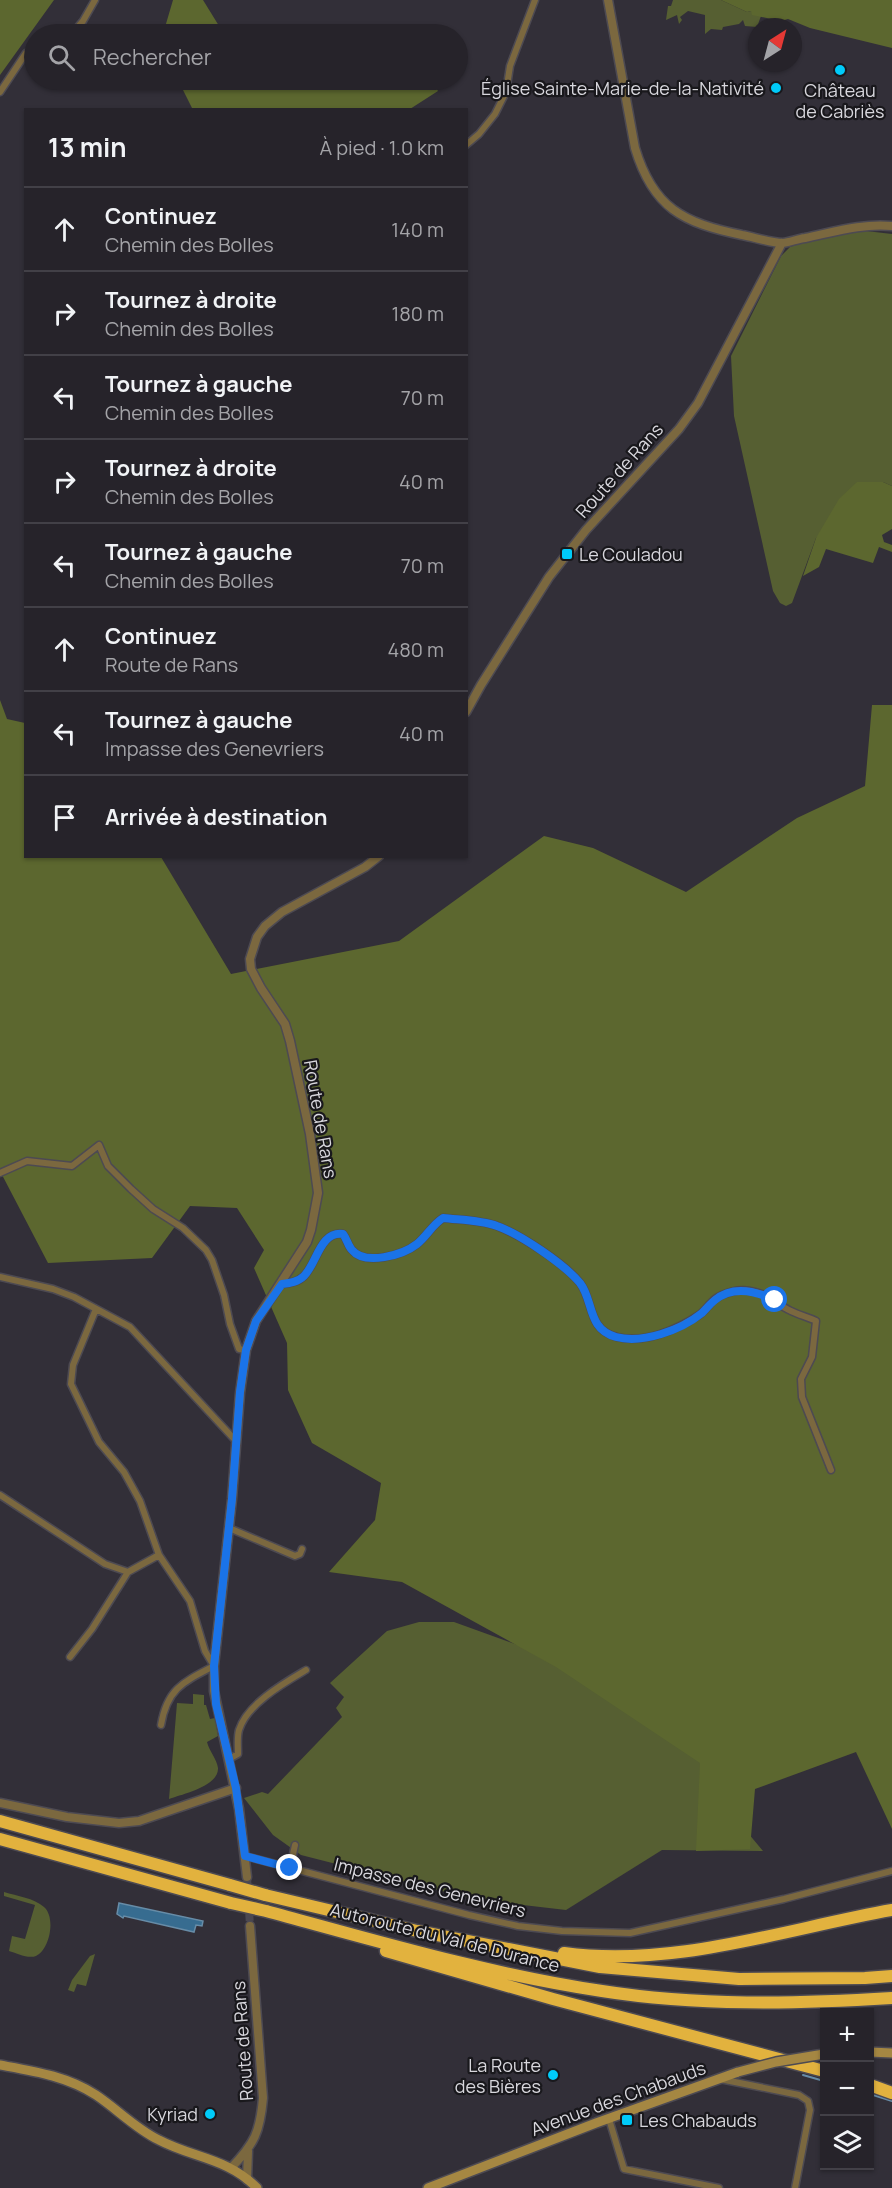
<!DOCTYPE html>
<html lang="fr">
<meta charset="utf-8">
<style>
:root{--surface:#26232a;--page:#2e2b32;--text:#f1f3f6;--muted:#a4a4a8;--line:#424047}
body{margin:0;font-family:Manrope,sans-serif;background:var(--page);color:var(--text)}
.controls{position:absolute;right:18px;bottom:18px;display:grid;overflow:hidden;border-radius:0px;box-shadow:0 2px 4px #0004}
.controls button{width:54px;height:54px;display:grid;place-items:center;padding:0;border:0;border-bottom:2px solid var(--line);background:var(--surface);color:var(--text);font:30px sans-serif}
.compass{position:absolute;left:748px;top:18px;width:54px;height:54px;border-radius:50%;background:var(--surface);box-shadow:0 2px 4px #0004;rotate:36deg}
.stop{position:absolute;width:18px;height:18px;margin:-14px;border:4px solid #1a73e8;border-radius:50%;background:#fff}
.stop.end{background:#1a73e8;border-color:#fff;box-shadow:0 2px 6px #0008}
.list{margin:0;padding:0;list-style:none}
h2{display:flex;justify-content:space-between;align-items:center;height:78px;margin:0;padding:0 24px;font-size:26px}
h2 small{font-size:20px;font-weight:400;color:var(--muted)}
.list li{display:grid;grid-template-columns:39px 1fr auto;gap:18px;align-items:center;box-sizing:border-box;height:84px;padding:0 24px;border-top:2px solid var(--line)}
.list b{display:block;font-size:22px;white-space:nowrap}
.list p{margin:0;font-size:20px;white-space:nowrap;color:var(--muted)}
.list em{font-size:20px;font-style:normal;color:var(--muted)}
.icon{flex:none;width:33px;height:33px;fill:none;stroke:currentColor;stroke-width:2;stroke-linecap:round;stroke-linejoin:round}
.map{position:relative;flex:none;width:892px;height:2188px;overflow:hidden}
.search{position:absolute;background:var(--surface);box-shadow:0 2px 4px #0004;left:24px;top:24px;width:444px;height:66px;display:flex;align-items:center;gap:15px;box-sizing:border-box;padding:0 21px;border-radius:33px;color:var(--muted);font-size:22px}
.panel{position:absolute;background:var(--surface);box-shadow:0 2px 4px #0004;left:24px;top:108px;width:444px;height:750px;border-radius:0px}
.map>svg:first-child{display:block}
.green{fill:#565f32}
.forest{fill:#5c672f}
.water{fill:#376c90;stroke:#678ca7;stroke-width:1.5}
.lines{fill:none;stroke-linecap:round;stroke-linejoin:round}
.stream{stroke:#678ca7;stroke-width:2}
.tertiary-tunnel{stroke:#4b4851;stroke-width:8;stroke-dasharray:8 4;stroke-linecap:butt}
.minor-casing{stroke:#4d4a52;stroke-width:9}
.tertiary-casing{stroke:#4d4a52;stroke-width:11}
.secondary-casing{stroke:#4d4a52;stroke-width:12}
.motorway-casing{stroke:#4d4a52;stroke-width:15}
.minor{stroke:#7b683f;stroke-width:6}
.tertiary{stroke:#7b683f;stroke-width:8}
.secondary{stroke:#a58742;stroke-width:9}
.motorway{stroke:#e2b23e;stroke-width:12}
.secondary-bridge-casing{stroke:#4d4a52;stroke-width:12;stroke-linecap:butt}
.motorway-bridge-casing{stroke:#4d4a52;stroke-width:15;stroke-linecap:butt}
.secondary-bridge{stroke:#a58742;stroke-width:9}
.motorway-bridge{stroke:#e2b23e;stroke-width:12}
.route{stroke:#1a73e8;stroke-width:8}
.poi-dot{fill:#00cbf9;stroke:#19181c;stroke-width:2}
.labels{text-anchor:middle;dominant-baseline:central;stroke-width:4.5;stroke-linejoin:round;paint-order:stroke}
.poi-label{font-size:18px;fill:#d8d7dd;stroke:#19181c;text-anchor:end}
.street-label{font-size:18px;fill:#d8d7dd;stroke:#19181c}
</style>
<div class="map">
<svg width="892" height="2188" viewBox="0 0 892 2188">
<rect width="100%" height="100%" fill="#322f38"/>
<path class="green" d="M673,0h48l26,12 4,-1 10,5 -4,11 -12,-1 -2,-6 -4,4 -16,3 -1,3 -11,-1 -6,5v-19l-17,-4 -8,6 2,3 -3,4 -2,-9 -11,5 2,-14h3z
M866,229v2l26,3v252l-9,-4 -67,56 -24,65 -6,3 -6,-3 -7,-12 -39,-175 -3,-60 50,-100 9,-9 10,-4z
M419,1622h35l237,86 61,63 -9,56 20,24 -101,-1 -96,60 -93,-11 -172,-44 -28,-20 -29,-37 18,-6 6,2 74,-77 -6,-9 8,-11 -14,-14 57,-52z
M193,1694l11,1v10h2l4,14 5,-1 3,18 -11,6c2,9 10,17 11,26 1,18 -35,26 -49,31l8,-96 16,1z
M4,1892c13,4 30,6 40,15 12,10 6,43 -8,49 -8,3 -20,-3 -27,-5l3,-15 13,3 10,-34 -31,-9z
M95,1954l-9,32 -9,-2 -3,8 -6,-2 4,-10 18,-24z"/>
<path class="forest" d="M0,0h54l-54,75z
M173,0h30l21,34h-61z
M721,0h171v48l-82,-20 -22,-9 -7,2 -29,-6 -1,-4 -4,1z
M178,80h253l7,11 -28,18 -217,1z
M857,482h26l9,4v43l-10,6 2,7 8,3v7l-13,-5 -6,16 -47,-14 -7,18 -16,9 13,-38 23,-39z
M0,700l7,19 18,4 1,133 135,1 70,117 168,-33 145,-105 49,12 93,44 111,-74 68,-32 7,-81h20v1124l-36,-77 -101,37 -5,60 -54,2 4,-88 -144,-96 -154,-85 -73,-10 46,-52 6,-37 -69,-40 -24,-53 -1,-47 -33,-75 10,-18 -27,-42 -47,-2 -38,52 -104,5 -48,-92z"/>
<path class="water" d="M119,1903l84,18 -1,5 -6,-1 -2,7 -70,-16 -1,2 -6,-4z"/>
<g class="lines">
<path class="stream" d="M803,2075l21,6
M870,2094l22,7"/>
<path class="tertiary-tunnel" d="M247,1877l3,49"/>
<defs>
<path id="minor" d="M72,34l11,-13 12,-21
M0,92l26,-39 8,-3
M466,145l13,-11 16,-20 11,-22 4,-26 25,-66
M0,1173l27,-12 45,5 27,-21 9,21 23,23 22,20 30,19 23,22 6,10 12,35 6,29 9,25 7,1
M0,1277l53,12 21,8 56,30 106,114
M282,1284c8,-1 16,-2 22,-8 13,-13 16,-45 39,-42 4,5 5,12 9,16 13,16 51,5 65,-6 10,-8 15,-19 26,-26 18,2 38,2 54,8 24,9 68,38 83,57 14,18 7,47 37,54 27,7 59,-7 82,-22 6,-4 10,-11 16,-16 10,-7 24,-10 35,-8 20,3 25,13 41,20 8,4 17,6 25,10l-4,36 -11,22 1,18 29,73
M96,1309l-23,56 -2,19 28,58 25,30 16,29 19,54
M0,1495l105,69 23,8 31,-17 31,46 15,50 9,15c-31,16 -47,23 -53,59
M229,1528l66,28 5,-2 2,-5
M70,1657l22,-28 36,-57
M229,1759l9,-5c0,-8 -1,-17 1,-24 8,-26 45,-47 67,-60
M245,1856l224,59 49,11 44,5 68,2 154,-34 108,-28
M290,1868l5,-23
M720,2079l79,16 9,6 2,9 -15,78
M609,2119l15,50 95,19"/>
<path id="tertiary" d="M608,0l27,148c18,60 48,75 107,87 12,2 28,8 41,8 7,-1 15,-4 22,-5 29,-6 58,-15 87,-12
M466,712l15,-27 68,-108 37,-47 93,-101 19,-26 84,-160
M0,1803l67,14 52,6 20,-2 97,-33
M247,1877l-8,-68 -25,-118v-25l18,-167 8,-106 6,-43 10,-29 51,-79 4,-12 7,-37 -8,-59 -20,-93 -5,-17 -24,-36 -10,-19 -1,-10 7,-22 8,-11 17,-14 83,-45 14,-11
M231,2168c24,-25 29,-36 32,-70l-13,-172
M247,2180l1,-29"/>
<path id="secondary" d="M870,2052l22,1
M0,2065c33,6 67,11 96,30 21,14 40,34 63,45 34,18 69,18 98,48
M428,2188l168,-65 142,-51"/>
<path id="motorway" d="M0,1821l230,64
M0,1839l231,64
M265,1895l152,36 183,36 139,12 126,-1 27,-2
M266,1911c111,30 222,63 336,80 95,15 194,13 290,7
M386,1951l167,48 271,72
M564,1953c110,15 221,-24 328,-43
M870,2085l22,8"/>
</defs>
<use href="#minor" class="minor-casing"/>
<use href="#tertiary" class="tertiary-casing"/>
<use href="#secondary" class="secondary-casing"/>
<use href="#motorway" class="motorway-casing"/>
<use href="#minor" class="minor"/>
<use href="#tertiary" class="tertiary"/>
<use href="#secondary" class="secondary"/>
<use href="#motorway" class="motorway"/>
<defs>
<path id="secondary-bridge" d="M738,2072l38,-10 48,-8"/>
<path id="motorway-bridge" d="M230,1885l35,10
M231,1903l35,8"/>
</defs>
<use href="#secondary-bridge" class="secondary-bridge-casing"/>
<use href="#motorway-bridge" class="motorway-bridge-casing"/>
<use href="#secondary-bridge" class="secondary-bridge"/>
<use href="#motorway-bridge" class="motorway-bridge"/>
</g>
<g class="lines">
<path class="route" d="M290,1868l-45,-12 -9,-68 -20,-84 -2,-38 18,-167 8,-107 6,-42 10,-29 26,-37c8,-1 16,-2 22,-8 13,-13 16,-45 39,-42 4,5 5,12 9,16 13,16 51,5 65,-6 10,-8 15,-19 26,-26 18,2 38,2 54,8 23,8 67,38 83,57 14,18 7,46 36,54 27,7 65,-7 86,-24 4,-4 8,-9 13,-13 18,-15 41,-9 60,0"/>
</g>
<g class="poi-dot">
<circle cx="840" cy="70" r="6"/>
<circle cx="776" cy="88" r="6"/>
<rect x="561" y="548" width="12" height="12" rx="3"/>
<circle cx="553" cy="2075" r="6"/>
<circle cx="210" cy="2114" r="6"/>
<rect x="621" y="2114" width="12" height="12" rx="3"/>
</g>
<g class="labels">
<g class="poi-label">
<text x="764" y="88">Église Sainte-Marie-de-la-Nativité</text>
<text x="840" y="90" text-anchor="middle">Château<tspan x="840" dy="21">de Cabriès</tspan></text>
<text x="579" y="554" text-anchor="start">Le Couladou</text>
<text x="541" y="2065">La Route<tspan x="541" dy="21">des Bières</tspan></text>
<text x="198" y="2114">Kyriad</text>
<text x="639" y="2120" text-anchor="start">Les Chabauds</text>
</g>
<g class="street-label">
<text transform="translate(619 470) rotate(-48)">Route de Rans</text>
<text transform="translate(321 1119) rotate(80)">Route de Rans</text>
<text transform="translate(430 1887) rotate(14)">Impasse des Genevriers</text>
<text transform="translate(445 1937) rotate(14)">Autoroute du Val de Durance</text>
<text transform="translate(242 2041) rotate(-94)">Route de Rans</text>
<text transform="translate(618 2098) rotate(-20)">Avenue des Chabauds</text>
</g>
</g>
</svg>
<div class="controls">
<button>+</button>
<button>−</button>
<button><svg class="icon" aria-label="layers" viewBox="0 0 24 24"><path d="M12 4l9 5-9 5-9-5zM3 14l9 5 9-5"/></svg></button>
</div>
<svg class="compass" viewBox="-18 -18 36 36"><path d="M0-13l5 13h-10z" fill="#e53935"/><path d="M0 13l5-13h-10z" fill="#a4a4a8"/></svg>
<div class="stop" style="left:775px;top:1300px"></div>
<div class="stop end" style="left:290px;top:1868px"></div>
<div class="search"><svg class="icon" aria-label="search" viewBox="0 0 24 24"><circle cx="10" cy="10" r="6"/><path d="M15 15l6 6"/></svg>Rechercher</div>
<section class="panel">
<h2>13 min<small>À pied · 1.0 km</small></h2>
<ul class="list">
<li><svg class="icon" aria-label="ahead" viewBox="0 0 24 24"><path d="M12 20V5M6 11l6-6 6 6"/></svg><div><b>Continuez</b><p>Chemin des Bolles</p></div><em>140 m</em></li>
<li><svg class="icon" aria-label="right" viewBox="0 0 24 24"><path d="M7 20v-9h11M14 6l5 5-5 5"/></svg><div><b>Tournez à droite</b><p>Chemin des Bolles</p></div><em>180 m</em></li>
<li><svg class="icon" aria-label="left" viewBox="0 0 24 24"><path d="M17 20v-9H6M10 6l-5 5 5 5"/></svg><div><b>Tournez à gauche</b><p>Chemin des Bolles</p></div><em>70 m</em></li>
<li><svg class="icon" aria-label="right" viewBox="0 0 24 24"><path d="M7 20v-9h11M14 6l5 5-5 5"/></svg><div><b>Tournez à droite</b><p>Chemin des Bolles</p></div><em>40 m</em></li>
<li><svg class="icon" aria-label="left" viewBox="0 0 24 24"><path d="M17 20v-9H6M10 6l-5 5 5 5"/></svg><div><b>Tournez à gauche</b><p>Chemin des Bolles</p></div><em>70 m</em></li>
<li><svg class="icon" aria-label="ahead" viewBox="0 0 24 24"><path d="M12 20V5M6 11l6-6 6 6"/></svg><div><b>Continuez</b><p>Route de Rans</p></div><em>480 m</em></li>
<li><svg class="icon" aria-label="left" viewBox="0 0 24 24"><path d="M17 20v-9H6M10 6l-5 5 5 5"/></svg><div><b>Tournez à gauche</b><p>Impasse des Genevriers</p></div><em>40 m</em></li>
<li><svg class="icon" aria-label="arrive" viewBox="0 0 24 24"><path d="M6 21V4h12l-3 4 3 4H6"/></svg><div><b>Arrivée à destination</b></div></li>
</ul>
</section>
</div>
